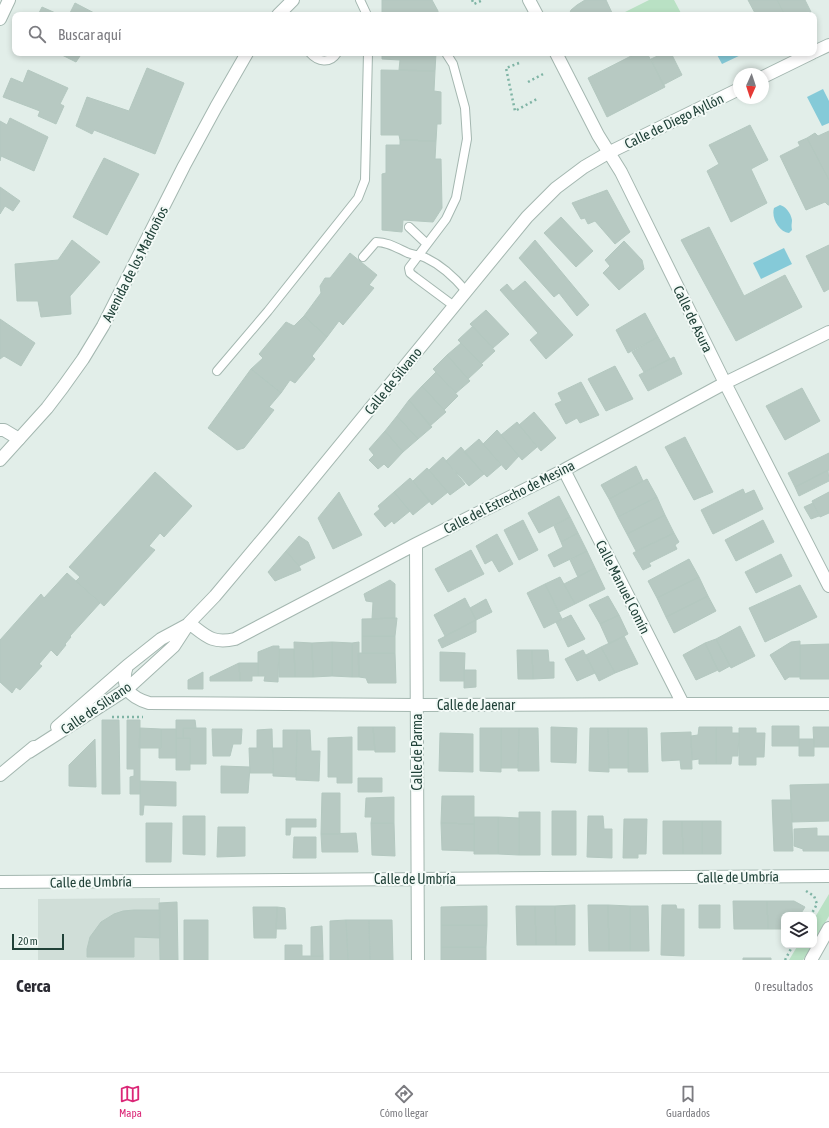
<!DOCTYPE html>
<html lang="es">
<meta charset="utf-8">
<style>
:root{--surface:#fff;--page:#f2f2f3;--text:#2b2b33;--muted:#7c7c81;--line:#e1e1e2;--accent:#db2777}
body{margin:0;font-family:"Asap Condensed",sans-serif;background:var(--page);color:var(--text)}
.controls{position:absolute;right:12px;bottom:12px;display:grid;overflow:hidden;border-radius:8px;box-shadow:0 2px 6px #0003}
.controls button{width:36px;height:36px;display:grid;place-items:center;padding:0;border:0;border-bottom:1px solid var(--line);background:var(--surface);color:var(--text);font:20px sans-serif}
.compass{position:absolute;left:733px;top:68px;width:36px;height:36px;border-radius:50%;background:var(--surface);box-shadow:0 2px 6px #0003;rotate:183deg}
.scale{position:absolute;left:12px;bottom:10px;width:52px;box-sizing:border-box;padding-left:4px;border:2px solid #204138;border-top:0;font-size:11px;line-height:14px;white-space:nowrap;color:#204138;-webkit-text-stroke:3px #f3faf7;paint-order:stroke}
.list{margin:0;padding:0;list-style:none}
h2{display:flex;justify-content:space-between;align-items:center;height:52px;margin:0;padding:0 16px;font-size:17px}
h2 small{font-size:13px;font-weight:400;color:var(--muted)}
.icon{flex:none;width:22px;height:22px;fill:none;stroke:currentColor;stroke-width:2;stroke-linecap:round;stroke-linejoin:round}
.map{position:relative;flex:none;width:829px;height:960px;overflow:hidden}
.search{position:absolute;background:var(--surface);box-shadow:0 2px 6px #0003;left:12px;right:12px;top:12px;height:44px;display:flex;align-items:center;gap:10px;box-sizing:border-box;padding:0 14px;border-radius:8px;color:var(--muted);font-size:15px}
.sheet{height:112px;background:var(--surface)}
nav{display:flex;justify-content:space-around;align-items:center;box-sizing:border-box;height:56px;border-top:1px solid var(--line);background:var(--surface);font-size:11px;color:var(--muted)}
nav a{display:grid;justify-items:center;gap:2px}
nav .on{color:var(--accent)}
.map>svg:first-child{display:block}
.built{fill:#d0ded8}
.green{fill:#b9e1c4}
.water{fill:#85cad8}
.building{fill:#b7c9c2;stroke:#b4c8c0}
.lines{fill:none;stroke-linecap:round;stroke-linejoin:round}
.service-casing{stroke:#a4b7b0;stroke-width:10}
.pedestrian-casing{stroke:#a4b7b0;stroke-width:14}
.minor-casing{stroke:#a4b7b0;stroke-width:14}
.tertiary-casing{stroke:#a4b7b0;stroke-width:14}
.path{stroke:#7fb4a5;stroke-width:2.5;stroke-dasharray:2 3;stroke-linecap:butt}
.service{stroke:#fff;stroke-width:8}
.pedestrian{stroke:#fff;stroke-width:12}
.minor{stroke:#fff;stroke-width:12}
.tertiary{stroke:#fff;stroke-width:12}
.labels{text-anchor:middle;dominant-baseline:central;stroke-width:4;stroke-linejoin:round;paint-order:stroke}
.street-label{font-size:14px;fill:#204138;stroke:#f3faf7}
</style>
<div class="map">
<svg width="829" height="960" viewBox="0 0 829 960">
<rect width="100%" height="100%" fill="#e2eee9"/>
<path class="built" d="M160,898v62h-122v-61z"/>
<path class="green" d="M649,0h25l8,15h-63z
M829,894v22l-15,25v-22z
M798,945h14l-9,15h-14z"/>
<path class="water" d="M716,53h29l-23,11z
M823,89l6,12v22l-7,3 -15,-29z
M780,205c5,1 11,8 12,15 0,4 -1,5 0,10l-3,3c-10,-1 -18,-15 -15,-25z
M784,248l8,16 -31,15 -8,-16z"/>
<path class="building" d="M382,0h50l6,11v4h-56z
M585,0h21l7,15h-44l2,-5 6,-5z
M748,0h29l8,15h-29z
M777,0h28l6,12 -6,3h-20z
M75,3l23,12h-29z
M42,7l18,8h-22z
M58,53h24l-6,9z
M382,53h54l-1,18 -36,-1 1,-10 -18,-1z
M637,53h10l18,34 -58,30 -19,-39z
M664,53h7l11,22 -19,10 -12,-26z
M147,68l37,15 -29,71 -61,-24 -2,4 -16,-8 11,-29 42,14z
M28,70l40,18 -8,16 4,2 -8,18 -18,-8 2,-5 -37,-14 8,-19 12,5z
M381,70l54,1 -1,20 7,1v32h-4l-1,17 -36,-1 -1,-5h-18z
M10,118l38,19 -14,34 -33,-15 -1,5v-40l7,4z
M750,125l18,35 -17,9 16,34 -36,19 -24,-51 12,-7 -10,-19z
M829,131v49l-22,-42 8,-5 3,3z
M807,138l22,42v25h-1l-3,-3 -19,8 -26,-54 20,-10 -2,-4z
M400,140l36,1 -1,18h6l1,49 -9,14 -30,-2 -1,12 -20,-2v-56l4,-1v-28h14z
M104,158l35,16 -32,61 -34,-18z
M0,187l20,14 -7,10 -8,-5 -5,8z
M607,190l23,42 -15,12 -20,-23 -7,3 -3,-6 -4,1 -9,-16z
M561,217l32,34 -17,16 -32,-34z
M709,227l35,69 41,-21 17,32 -66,34 -55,-101z
M72,240l28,22 -30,34 1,18 -30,3 -3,-16h-21l-2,-37 43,-4z
M535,240l54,65 -12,11 -18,-23 -5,4 -35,-39z
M624,241l18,19 2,9 -25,21 -16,-17 7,-7 -5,-6z
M829,245v44l-5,3 -18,-36z
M350,253l27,22 -8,10 5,3 -31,37 -4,-4 -12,16 -23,-21 17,-23 -1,-7 5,-8h5z
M525,281l48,54 -27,24 -16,-19 8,-7 -38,-43 7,-6 6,7z
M486,310l23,24 -16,14 -23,-24z
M645,313l13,24 -30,16 -12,-23z
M304,316l23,21 -15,19 3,3 -20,24 -5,-3 -9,13 -30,-24 12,-11 -4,-4 27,-32 8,4z
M0,319l35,24 -14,23 -17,-10 -4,3z
M473,326l22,25 -14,13 -23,-24z
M658,337l12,22 -26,13 -12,-20z
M461,343l22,22 -15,14 -21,-24z
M447,355l23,26 -14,12 -23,-24z
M674,357l8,17 -34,17 -9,-16z
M615,366l18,33 -27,12 -18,-32z
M251,369l30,24 -12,14 5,3 -30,38 -7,2 -29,-22z
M436,372l22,24 -14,14 -22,-24z
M581,382l18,33 -19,8 -3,-5 -11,6 -11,-20 7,-3 -4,-8z
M422,386l24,26 -16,14 -21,-26z
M802,388l18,33 -35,19 -19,-34z
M409,400l23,27 -14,12 -21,-23z
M534,412l22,26 -15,13 -22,-26z
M397,416l21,23 -15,13 -18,-21z
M517,422l20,25 -15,13 -21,-25z
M497,430l22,26 -13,14 -23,-26z
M385,431l18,21 -15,16 -4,-4 -6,5 -9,-9 5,-5 -5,-6z
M685,437l28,55 -19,8 -29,-53z
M479,439l22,26 -14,12 -23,-25z
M461,447l23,27 -15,12 -23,-25z
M829,453v17l-34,17 -7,-14z
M443,457l22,27 -15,11 -21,-25z
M636,466l7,15 -34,18 -8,-14z
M427,468l21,24 -16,13 -19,-24z
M828,470l1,11 -30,15 -4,-9z
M155,472l37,34 -28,31 -4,-4 -11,13 6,4 -51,56 -28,-25 4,-4 -11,-10z
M410,478l20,23 -17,14 -19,-23z
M647,479l10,18 -39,20 -9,-18z
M743,489l2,5 9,-4 9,19 -50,25 -12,-24z
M339,492l23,43 -29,14 -15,-31z
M394,492l16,19 -16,13 -2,-3 -7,6 -11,-13 6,-5 -2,-3z
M829,492v21l-9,4 -8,-16z
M559,496l11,21 -31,16 -11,-20z
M657,497l8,18 -38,19 -9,-17z
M813,503l6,13 -8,3 -7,-12z
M665,515l9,18 -38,18 -9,-17z
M570,517l8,16 -17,9 -7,-16z
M523,520l15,30 -19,10 -15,-30z
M763,520l11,22 -38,19 -11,-21z
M578,533l9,18 -33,16 -6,-12 15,-8 -2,-5z
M674,533l5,9 -4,3 2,4 -28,14 2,3 -8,4 -10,-17z
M497,534l16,30 -14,8 -7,-12 -7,4 -9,-18z
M299,536l9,6 7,16 -16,8 -13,-15z
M471,550l13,24 -36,18 -13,-23z
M286,551l13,15 2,4 -26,11 -7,-9z
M587,551l8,17 -17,9 -8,-17z
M781,554l11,22 -36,17 -11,-21z
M689,559l10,18 -42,21 -9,-17z
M595,568l10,21 -30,15 -11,-20z
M67,573l33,30 -30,33 1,1 -6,7 1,1 -9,11 -6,-6 -12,14 3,2 -22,24 -4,-3 -4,6 -12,-11v-42l41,-46 3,4z
M560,577l15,27 -16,8 -14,-28z
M699,577l9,19 -42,21 -9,-19z
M390,580l5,4v34l-23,1 1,-17 -7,-1 -2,-7z
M545,584l17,35 -18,9 -17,-35z
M800,585l17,32 -52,25 -16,-34z
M608,596l11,19 -19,9 -11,-19z
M708,596l8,15 -42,22 -8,-16z
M465,598l11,22 -31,16 -11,-21z
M486,599l6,13 -16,8 -6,-12z
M571,615l14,24 -17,8 -12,-25z
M619,615l9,19 -19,10 -9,-20z
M397,618l-2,18h-33v-17z
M476,620v12l-34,16 -4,-8z
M740,626l15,30 -24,12 -15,-29z
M362,636h33v17h-33z
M624,636l14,28 -23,9 -14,-26z
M716,639l14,27 -11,6 -14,-29z
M800,641v36h-11l-4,3 -15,-25 21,-13z
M294,642l18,1 1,34h-18z
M332,642v34l-19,1 -1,-34z
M332,642l20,1v34l-20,-1z
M359,642v35h-7v-34z
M705,643l13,27 -22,10 -13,-25z
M829,644v35h-29v-34z
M273,646h6l-1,36 -14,-1 1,-5h-7v-24z
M601,647l14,26 -16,8 -13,-26z
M279,649h15l1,28h-16z
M517,650h15l1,29h-15z
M532,650h16l1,12h5v16l-21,1z
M583,650l12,23 -18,8 -12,-22z
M440,652l25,1 -1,28h-24z
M358,653h37l1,30h-28l-2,-5 -7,-1z
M239,663l1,18h-30v-4z
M239,663h19v13h-6v5h-12z
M464,670h12v17l-12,1z
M203,672v17h-15v-9z
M102,720h17l1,74h-18z
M127,720h13v74h-10v-17l4,-1v-7h-7z
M176,720h19l1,8h-13v10h-7z
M772,726h27v20h-27z
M358,727h15l2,23h-17z
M373,727h22v25h-20z
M551,727l26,1 -1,35 -25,-1z
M699,727h17v37h-17v-5l-7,1 -1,-24 7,-1z
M716,727h16v6h7l-1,23h-6l-1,8h-15z
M813,727h16v20h-15z
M140,728l21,1v19h-22z
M183,728h23v36h-16v-26h-7z
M480,728h21v44l-21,-1z
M501,728h18l-1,40h-17z
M519,728h19l1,43h-21z
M590,728h18l1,44 -20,-1z
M608,728h20v40h-19z
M628,728h19l1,44h-20z
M739,728h17v5h9l-1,24h-8v8h-17z
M161,729h15v29h-17v-10h2z
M212,729h30l-1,15h-8l-3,12h-17z
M272,729l1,44h-23l-1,-25h8v-18z
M283,730h14l-1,47 -23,-1v-28h10z
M297,730h13l1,21h9l-1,30 -23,-1z
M691,732l1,37h-11l-1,-9 -18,1 -1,-28z
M440,733l33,1v38l-34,-1z
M352,737v46h-15v-6h-9v-39z
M176,738h14v32h-14z
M95,739l1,48 -27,-1v-21z
M799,739h15v17h-15z
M221,766l29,1 -2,26h-27z
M358,778h24v14h-24z
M140,781l36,1v24l-32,-1 -1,10h-3z
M829,784v37l-37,1 -2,-37z
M322,793h18v41h-19z
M442,796h32v28l-33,-1z
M394,797v26h-23l1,-6h-7l1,-19z
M772,800h19l2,51h-19z
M552,811h24v44h-24z
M519,812h21v43h-21z
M183,816h22v39l-22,-1z
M588,816h15l1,13h8v29l-25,-1z
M474,817h24v37h-24z
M498,817l21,1v37l-21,-1z
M286,819h30v8h-25l-1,8h-4z
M624,819h23l-1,35h-8v4h-15z
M663,821h19l1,33h-20z
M682,821h20v33h-19z
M702,821h19v33h-19z
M146,823h26l-1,39h-25z
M371,823h23l1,33 -23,-1z
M441,823l33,1v27l-32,-1z
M218,827h27v29l-28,1z
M817,828v8h12v15h-26v-2l-9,-3v-17z
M356,833l2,19h-36l-1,-18z
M294,837h22v21h-23z
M733,901h34l1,28h-34z
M767,901h27l11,6 -5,8h-16v14h-16z
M177,902l1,58h-18l-1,-57z
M575,905v40h-19l-1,-39z
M588,905h20l1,46h-20z
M608,905l22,1v45h-21z
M662,905h14l1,4h7v47l-23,-1z
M699,905h21v23h-21z
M487,906v19h-46v-18z
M516,906h19l1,39h-19z
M535,906h20l1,39h-20z
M630,906h18l1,45h-19z
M253,907h24l-1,31h-22z
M277,907l8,1 1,21h-10z
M134,910h26v28l-26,-1v20h-47v-8l3,-12 11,-15 13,-8 9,-3z
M184,920h24v40h-24z
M346,920l2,40h-18v-39z
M346,920h23l1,40h-22z
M369,920h23l1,40h-23z
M441,925h46l-1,22h-45z
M322,926l1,30h-12v-29z
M285,945h17v11h21v4h-38z
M441,947h45v13h-45z
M743,958h28v2h-28z"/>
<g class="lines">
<defs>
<path id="service" d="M360,0l7,15
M310,53c8,9 20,11 27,0
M446,53l7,11 12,44 2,31 -11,59 -10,21 -37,49 1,5 5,4 39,29
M409,227l18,17
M363,257l13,-15c12,0 21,6 32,11 5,2 12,2 18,5 15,7 29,20 40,33
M217,371l51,-60 90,-113 7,-18 3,-127"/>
<path id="pedestrian" d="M811,960l18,-32"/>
<path id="minor" d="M529,0l8,15
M0,19l9,-19
M814,52l15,-7
M556,53l42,82 23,37 104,211 104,203
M763,77l49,-24
M0,430h4l15,9
M564,470l119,234
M416,544l2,416
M189,623c17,13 23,21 46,16l181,-95 148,-74 161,-87 104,-51
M127,666c-7,20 2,31 22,37l267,2 267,-1h146
M57,727l70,-61 34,-27 26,-14
M29,752l98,-63 47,-43 15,-23 26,-27 63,-75 249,-304 29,-29 28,-21 24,-14 131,-64
M0,775l34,-28
M0,882l829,-6"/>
<path id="tertiary" d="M278,15l15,-15
M0,460l47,-52 16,-21 20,-28 20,-33 81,-160 32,-59 31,-54"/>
</defs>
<use href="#service" class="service-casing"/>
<use href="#pedestrian" class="pedestrian-casing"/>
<use href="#minor" class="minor-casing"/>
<use href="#tertiary" class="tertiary-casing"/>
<path class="path" d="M472,0l2,4 9,-4
M519,63l-13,5 9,43 22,-12
M528,82l17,-9
M112,717h31
M806,891l8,5 3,8 -6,11
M785,960l8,-15"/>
<use href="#service" class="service"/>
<use href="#pedestrian" class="pedestrian"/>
<use href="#minor" class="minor"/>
<use href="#tertiary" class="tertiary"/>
</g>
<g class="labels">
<g class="street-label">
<text transform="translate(674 121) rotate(-26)">Calle de Diego Ayllón</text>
<text transform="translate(135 264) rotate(-63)">Avenida de los Madroños</text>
<text transform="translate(693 319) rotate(64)">Calle de Asura</text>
<text transform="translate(393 381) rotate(-51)">Calle de Silvano</text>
<text transform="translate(509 497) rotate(-27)">Calle del Estrecho de Mesina</text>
<text transform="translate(623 587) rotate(63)">Calle Manuel Comín</text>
<text x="476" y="705">Calle de Jaenar</text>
<text transform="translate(96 708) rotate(-34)">Calle de Silvano</text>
<text transform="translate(417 752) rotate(-90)">Calle de Parma</text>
<text transform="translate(738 877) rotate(-1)">Calle de Umbría</text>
<text x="415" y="879">Calle de Umbría</text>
<text transform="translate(91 882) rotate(-1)">Calle de Umbría</text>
</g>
</g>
</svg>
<div class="controls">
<button><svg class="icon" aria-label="layers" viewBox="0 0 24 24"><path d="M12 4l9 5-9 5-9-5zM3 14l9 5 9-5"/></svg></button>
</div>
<svg class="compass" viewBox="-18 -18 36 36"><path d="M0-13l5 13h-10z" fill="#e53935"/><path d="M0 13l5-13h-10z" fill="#7c7c81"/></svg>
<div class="scale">20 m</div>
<div class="search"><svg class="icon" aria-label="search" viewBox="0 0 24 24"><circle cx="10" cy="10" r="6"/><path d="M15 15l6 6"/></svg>Buscar aquí</div>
</div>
<section class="sheet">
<h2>Cerca<small>0 resultados</small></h2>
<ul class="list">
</ul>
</section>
<nav>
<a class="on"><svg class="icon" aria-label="map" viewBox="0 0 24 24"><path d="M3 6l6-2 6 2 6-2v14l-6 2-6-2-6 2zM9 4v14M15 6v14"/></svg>Mapa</a>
<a><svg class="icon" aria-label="directions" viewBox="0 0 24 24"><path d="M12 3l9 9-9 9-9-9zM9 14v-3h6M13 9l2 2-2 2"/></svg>Cómo llegar</a>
<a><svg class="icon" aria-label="saved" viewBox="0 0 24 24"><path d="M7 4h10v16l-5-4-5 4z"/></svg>Guardados</a>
</nav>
